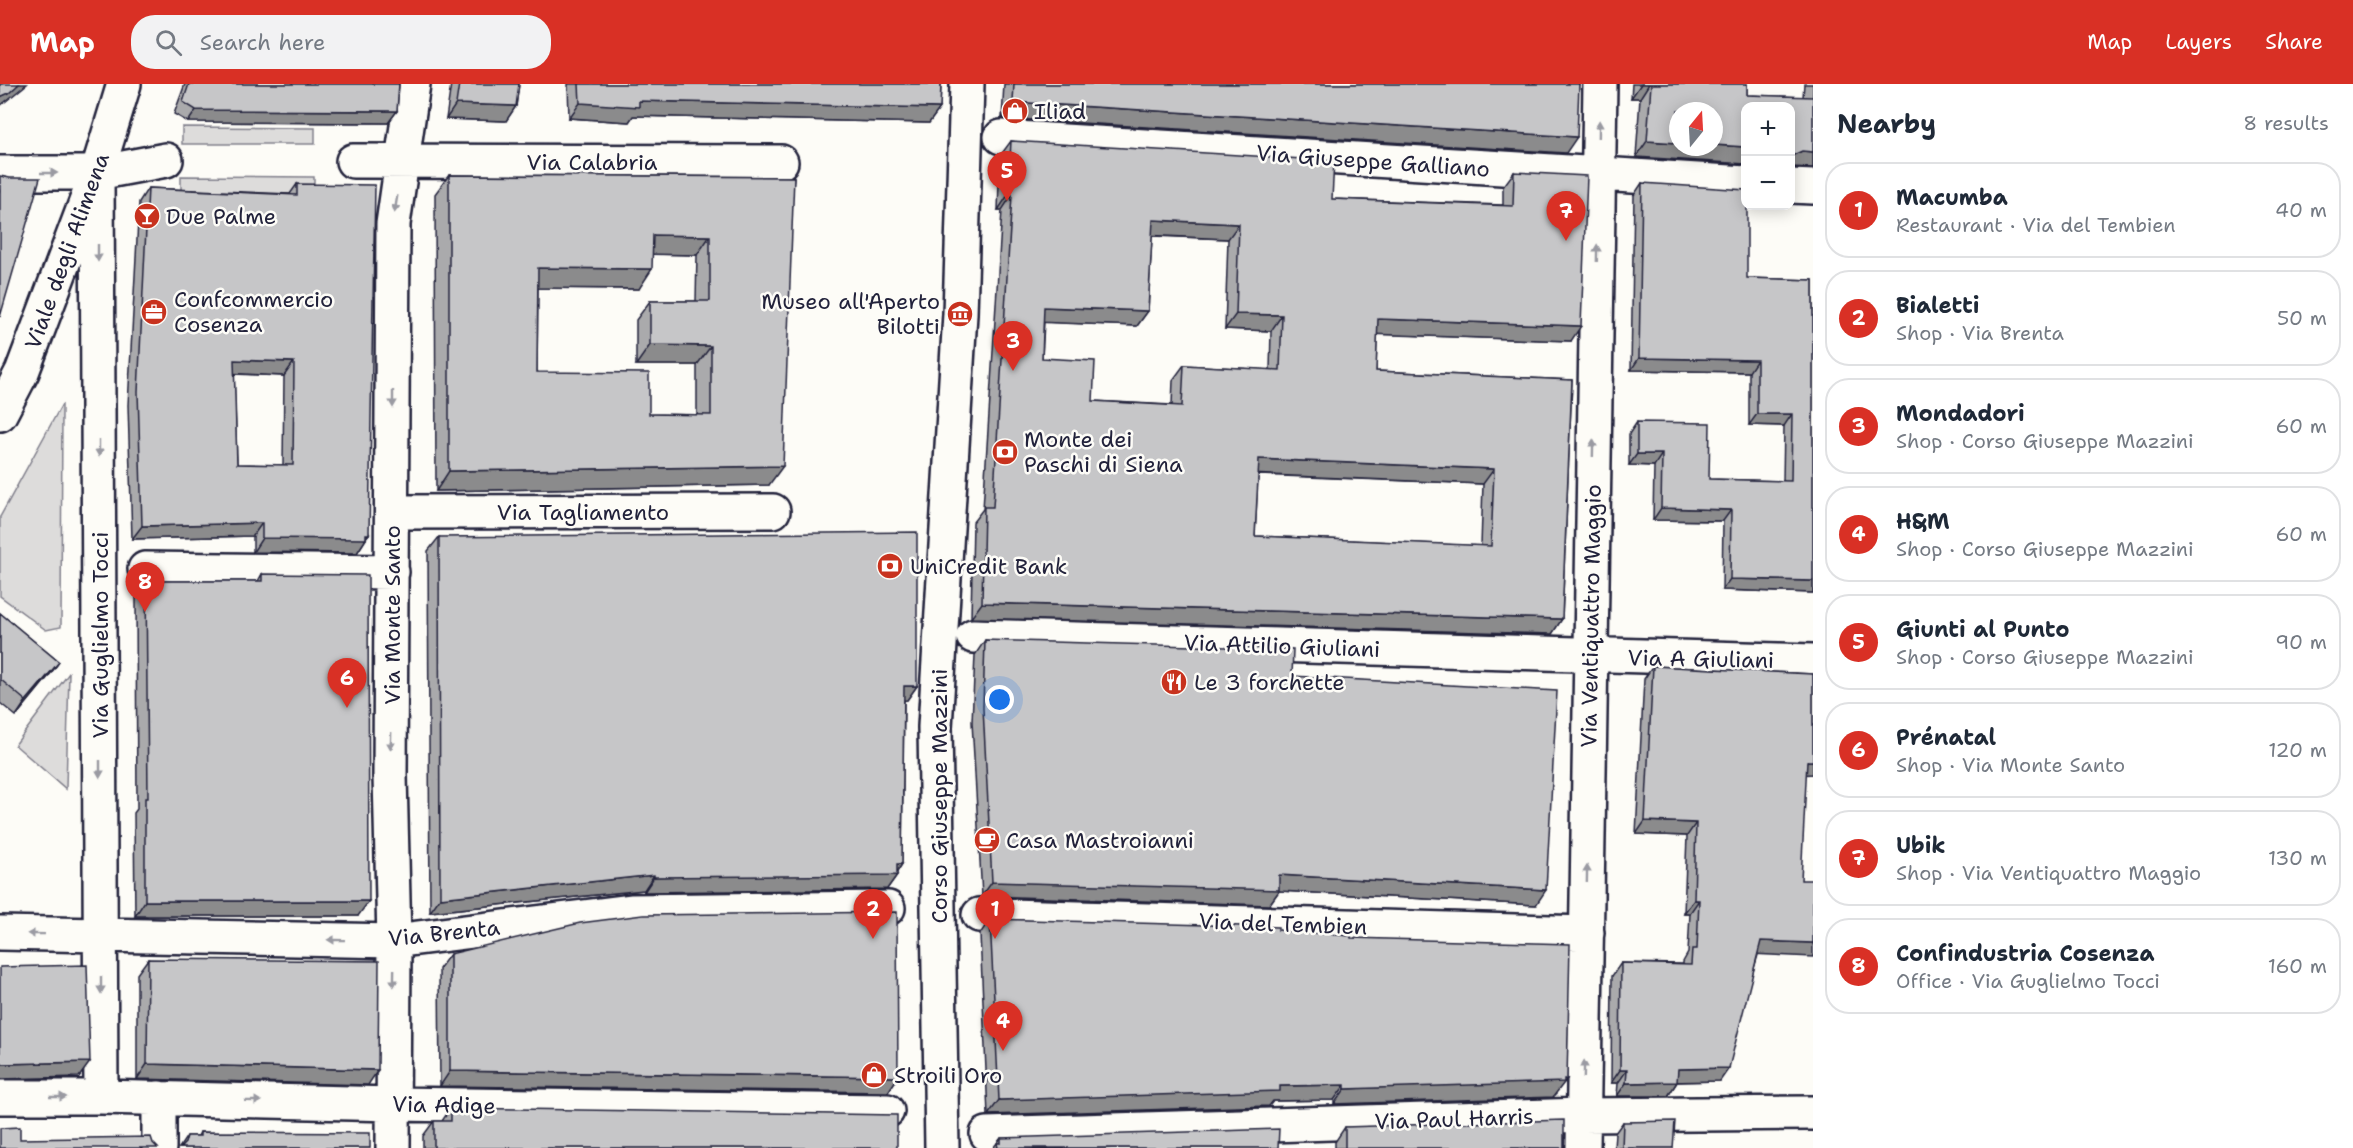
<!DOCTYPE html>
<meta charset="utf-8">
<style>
:root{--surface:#fff;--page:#f2f2f3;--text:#1f2937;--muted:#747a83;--line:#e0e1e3;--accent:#d93025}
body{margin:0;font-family:"Shantell Sans",sans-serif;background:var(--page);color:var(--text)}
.controls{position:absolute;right:18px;top:18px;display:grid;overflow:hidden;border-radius:12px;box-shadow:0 3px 15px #0003}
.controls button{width:54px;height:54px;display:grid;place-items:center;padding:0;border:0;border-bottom:2px solid var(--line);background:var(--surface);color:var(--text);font:30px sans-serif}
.compass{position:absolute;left:1669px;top:18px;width:54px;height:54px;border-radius:50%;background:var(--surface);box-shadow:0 3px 15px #0003;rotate:18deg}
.you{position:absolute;left:1000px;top:616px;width:21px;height:21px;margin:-15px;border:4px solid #fff;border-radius:50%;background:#1a73e8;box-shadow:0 0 0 9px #1a73e833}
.badge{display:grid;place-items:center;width:39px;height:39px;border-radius:50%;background:var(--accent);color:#fff;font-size:20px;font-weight:700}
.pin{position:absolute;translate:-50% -50px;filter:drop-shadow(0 2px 3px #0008)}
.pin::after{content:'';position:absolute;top:32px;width:21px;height:18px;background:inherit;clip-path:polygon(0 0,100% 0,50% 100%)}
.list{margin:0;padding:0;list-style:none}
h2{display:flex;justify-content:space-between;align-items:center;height:78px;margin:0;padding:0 24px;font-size:26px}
h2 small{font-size:20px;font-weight:400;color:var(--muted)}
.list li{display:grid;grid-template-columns:39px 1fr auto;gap:18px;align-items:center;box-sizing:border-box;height:96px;margin:0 12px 12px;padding:0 12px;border:2px solid var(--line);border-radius:24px}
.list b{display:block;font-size:22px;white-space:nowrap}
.list p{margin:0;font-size:20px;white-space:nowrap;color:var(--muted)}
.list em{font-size:20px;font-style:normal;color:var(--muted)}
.icon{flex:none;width:33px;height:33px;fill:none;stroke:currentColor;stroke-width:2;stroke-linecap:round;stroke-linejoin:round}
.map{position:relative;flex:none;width:1813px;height:1064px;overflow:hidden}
header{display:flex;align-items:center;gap:36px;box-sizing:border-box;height:84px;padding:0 30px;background:var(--accent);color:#fff}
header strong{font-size:28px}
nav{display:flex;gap:33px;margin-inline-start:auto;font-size:21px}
.search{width:420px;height:54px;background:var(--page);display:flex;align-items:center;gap:15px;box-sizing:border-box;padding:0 21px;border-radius:24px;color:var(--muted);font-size:22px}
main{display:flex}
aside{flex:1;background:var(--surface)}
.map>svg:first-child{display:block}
.green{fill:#dddcdb;stroke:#807f8b;stroke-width:1.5}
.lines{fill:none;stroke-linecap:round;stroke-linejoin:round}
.minor-casing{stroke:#22223b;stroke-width:38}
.minor{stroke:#fdfcf7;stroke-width:33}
.wall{fill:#aaaaac;stroke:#22223b;stroke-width:1.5;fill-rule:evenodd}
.shaded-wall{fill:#8b8b8c;stroke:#22223b;stroke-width:1.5}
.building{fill:#c6c6c8;stroke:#22223b;stroke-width:1.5;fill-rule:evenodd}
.oneway{fill:#9a9aa2}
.labels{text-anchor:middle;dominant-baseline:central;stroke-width:5;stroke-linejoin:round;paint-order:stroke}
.poi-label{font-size:22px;fill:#22223b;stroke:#fdfcf7;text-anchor:start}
.street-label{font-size:22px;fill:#22223b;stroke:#fdfcf7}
</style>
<header>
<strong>Map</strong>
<div class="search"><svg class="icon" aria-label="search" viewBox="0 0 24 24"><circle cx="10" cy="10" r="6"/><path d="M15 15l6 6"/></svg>Search here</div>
<nav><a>Map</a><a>Layers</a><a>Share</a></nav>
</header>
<main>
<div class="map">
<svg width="1813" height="1064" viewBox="0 0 1813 1064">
<rect width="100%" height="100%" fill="#fdfcf7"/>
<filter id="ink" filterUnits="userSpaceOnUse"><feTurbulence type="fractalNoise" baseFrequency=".0167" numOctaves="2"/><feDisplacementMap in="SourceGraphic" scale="12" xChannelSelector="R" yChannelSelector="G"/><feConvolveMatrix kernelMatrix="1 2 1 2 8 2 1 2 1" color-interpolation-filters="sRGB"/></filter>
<g filter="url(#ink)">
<path class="green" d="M182,43l133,1v16h-133z
M181,92l133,1v17l-133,-1z
M62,320l-1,223 -15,3 -46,-34v-79z
M69,589l-3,115v1l-51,-44z"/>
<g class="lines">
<defs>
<path id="minor" d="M1001,53l745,46
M353,77l428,1
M0,89h97l69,-13
M97,89l4,924
M1790,102l23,1
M0,330l22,-42 75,-199 27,-89
M392,428l381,-1
M145,485l247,3
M973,552l840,25
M979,831l608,18
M0,849l394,8 237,-30 257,-3
M0,1013h101l292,7 494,7
M987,1050l596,-19 230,-2
M159,1064v-50
M393,1064l1,-207 -4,-165 3,-552 20,-140
M942,1064l-7,-421 25,-413 7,-230
M1583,1064l17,-1064"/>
</defs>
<use href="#minor" class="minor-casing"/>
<use href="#minor" class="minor"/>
</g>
<path class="wall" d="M185,0h214l-2,27 -9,12 -200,-1 -14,-8z
M451,0h68l-3,22 -10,15 -60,-2z
M568,0h373l-1,24 -11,15 -296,-7 -4,6 -60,-4z
M1004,0h575l-13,69 -564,-35z
M1632,0h115v11l56,2 1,-13h9v84l-22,-1v-61l-155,51 4,-59h-9z
M1011,57l321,58 171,6v-18l11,-15 57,169 -194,-7 -1,37 196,9 -10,239 -10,15 -581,-16 2,-96 10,-13 19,-299h-4l2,-54zM1152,152l76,3 -3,90 46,2 -1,39 -86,-5 -11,15 -1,25 -79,-4 -51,-43 2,-36 93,4 11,-15zM1258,391l225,9 -2,62 -226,-10z
M449,91l345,2 -25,308 -333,6 -1,-297zM652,170l45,1 -1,46h-46l-14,19v45h61v50l-48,-1 -112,-42 1,-84 101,1z
M1642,99l105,95 66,2v313l-91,-3 1,-69 -70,-1 1,-54 -25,-1v-31l8,-12 72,57 74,2 1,-55 -35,-1v-53l-118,-2 3,-175z
M297,100l72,350 -3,3v2l-9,14 -104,-1v-16l-121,3 -4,-134 11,-203 9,-14 142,6zM234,290l50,2 -1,89 -46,-1z
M439,453l478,149 -10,14h-3l-2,164 -5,8v3l-10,14 -243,3v-2l-214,22 -2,-361z
M262,490l96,342h-223l-1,-103 3,-4 -1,-213 10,-15h112z
M0,529l59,49 -11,15 -32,39 -16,-13z
M985,556l307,36 244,229 -257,-14 -10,14 -287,-9 -10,-174 3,-67z
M1653,582l160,8v100h-7l-48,181 -38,126 -43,1 -9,14h-51l1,-13h-7l1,-107 9,-13 62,1v-2l5,-9 2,-40h-6l3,-77 -51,-2 8,-155z
M990,835l288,11 73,8 205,156 -3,3 -219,7v-4l-61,1 -4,5 -281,9 -8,-181z
M450,870l448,123 -10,15 -448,-6 -1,-117z
M148,875l220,126 -231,-6v-105z
M451,1024l446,40h-474v-12l11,-15h8z
M1623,1038l50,26h-59l1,-15z
M1345,1043l219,21h-229v-6z
M200,1048l170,16h-191l8,-12h11z
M1001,1054l277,10h-285z"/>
<path class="shaded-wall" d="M19,0h8l-27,22v-9z
M1641,0h8l-9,14h-9z
M639,17l301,7 -11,15 -296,-7 -4,6 -60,-4 11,-15z
M1013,18l564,35 -11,16 -564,-35z
M456,20l60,2 -10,15 -60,-2z
M196,26l201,1 -9,12 -200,-1z
M1647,57l31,2v4h36v-2l32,2v17l-110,-7z
M1802,67l11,1v16l-22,-1v-11z
M1008,111h4l-10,15h-4z
M1153,136l86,4 -11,15 -85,-4z
M653,151l57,1 -13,19 -58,-1z
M538,184l114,1 -13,20 -115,-1z
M1044,223l104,4 -11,15 -103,-4z
M1236,230l46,1 -11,16 -46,-2z
M1378,235l203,7 -10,15 -204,-7z
M650,261l61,1 -14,19h-61z
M1639,274l118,2 -8,12 -118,-2z
M234,276l60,2 -10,14 -60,-3z
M1757,330h35l-8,12 -35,-1z
M1637,370h25l-8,12 -25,-1z
M1259,375l235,10 -11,15 -235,-10z
M783,382l-14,19 -333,6 13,-20z
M1661,424l70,2 -8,11 -70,-1z
M262,439l-9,13 -121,3 10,-13z
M369,450l-4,5h1l-9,14 -104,-1 9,-14z
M1730,495l83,2v12l-91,-3z
M982,519l580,16 -10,15 -581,-16z
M59,578l-11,15 -32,39 10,-15z
M904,602h13l-10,14 -14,1z
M1807,677h6v13l-15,1z
M1645,737l51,2 -9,13 -51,-2z
M902,780l-7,11h2l-10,14 -243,3 10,-15z
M654,791l-10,15 -214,22 10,-14z
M1279,791l267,15 -10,15 -257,-14 -10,14 -287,-9 10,-14z
M1694,816h5l-9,13h-6z
M145,817h224l-11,15h-223z
M1761,857l52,2v14l-61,-3z
M90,978l-11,15 -79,2v-15z
M147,980l231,6 -10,15 -231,-6z
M1729,984l-9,13 -51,1 9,-13z
M1620,986h7l-9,13h-7z
M450,987l448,6 -10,15 -448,-6z
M1567,995l-14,18 -219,7 11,-15z
M1677,998l-9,14h-51l9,-13z
M1345,1001l-11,15 -61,1 -4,5 -281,9 11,-15 281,-14z"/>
<path class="building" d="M0,0h19l-10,9 -9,4z
M189,0h210l-2,27 -201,-1 -13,-8z
M459,0h60l-3,22 -60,-2z
M579,0h362l-1,24 -301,-7v6l-59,-4z
M1014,0h565l-2,53 -564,-35z
M1651,0h96v11l66,2v-4v59l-11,-1 -11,5v-50h-45v41l-32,-2v-34h-36v32l-31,-2z
M1011,57l323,20 -2,38 181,7 1,-34 73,4 -6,150 -203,-7 -2,52 196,9 -10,239 -580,-16 2,-96h9l19,-312h-4zM1153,136l86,4 -3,90 46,1 -2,55 -96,-5 -2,41 -89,-5 2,-40 -53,-3 2,-51 104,4zM1259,375l235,10 -3,77 -236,-10z
M449,91l345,2 -11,289 -334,5zM653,151l57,1v65h-60v44l61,1v69l-62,-1v-41l-112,-1 1,-104 114,1z
M0,92l10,2h30l-40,139z
M1642,99l104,7v16h1v72l66,2v301l-83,-2 1,-69 -70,-2 1,-54h-25v-32l73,1 -1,56 82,2 1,-67h-35v-54l-118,-2z
M297,100l78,1 -6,349h-3v5l-104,-1v-15l-120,3 -4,-134 10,-204 149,7zM234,276l60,2 -1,103 -56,-1z
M917,448v154h-13l-2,178h-5v11l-243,2v-2l-214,23 -1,-361z
M262,490l106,1 1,326h-224v-103h3l-2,-217h116z
M0,529l59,49 -33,39 -26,-22z
M985,556l308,9 -1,27 265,15 -11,199 -267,-15v15l-287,-8 -9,-174z
M1653,582l160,8v87h-6l-6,119h12v63l-52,-2 -32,127 -51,1 -1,13 -51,1 1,-13h-7l1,-107 70,2 1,-16h5l2,-49h-5l2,-77 -51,-2z
M897,828l1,165 -448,-6v-117l130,-31 63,-8z
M990,835l288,8v3l73,6v2l219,6 -3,135h-3v3l-219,7v-4l-65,1v5l-281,9z
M148,875l231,2 -1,109 -231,-6z
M87,881l3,97 -90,2v-97z
M451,1024l446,7v33h-463v-27h17z
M1564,1036v28h-219v-21z
M1675,1037l-2,27h-51l1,-26z
M20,1043v12l131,-2 2,6 5,5h-158v-20z
M1279,1045l-1,19h-280l-1,-5h4v-5z
M200,1048l170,1v15h-190l5,-5 2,-7h13z"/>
<defs><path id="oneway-solid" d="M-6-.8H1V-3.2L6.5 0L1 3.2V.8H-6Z" transform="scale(1.5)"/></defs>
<g class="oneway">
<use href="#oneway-solid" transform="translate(1599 45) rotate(-89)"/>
<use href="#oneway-solid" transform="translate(49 89)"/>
<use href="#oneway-solid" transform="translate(396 120) rotate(99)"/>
<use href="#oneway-solid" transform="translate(98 169) rotate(90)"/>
<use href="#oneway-solid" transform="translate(1597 169) rotate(-89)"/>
<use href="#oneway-solid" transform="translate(393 315) rotate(90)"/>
<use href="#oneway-solid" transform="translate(99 364) rotate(90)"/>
<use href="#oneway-solid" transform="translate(1593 364) rotate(-89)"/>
<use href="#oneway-solid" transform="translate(391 657) rotate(91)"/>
<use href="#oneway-solid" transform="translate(100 685) rotate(90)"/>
<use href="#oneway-solid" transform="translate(1587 790) rotate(-89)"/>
<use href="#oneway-solid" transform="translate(36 850) rotate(-179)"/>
<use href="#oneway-solid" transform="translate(336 856) rotate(-179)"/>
<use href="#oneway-solid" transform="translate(394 894) rotate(91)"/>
<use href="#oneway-solid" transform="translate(101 901) rotate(90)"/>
<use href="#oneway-solid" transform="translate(1584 985) rotate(-89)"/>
<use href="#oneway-solid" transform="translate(58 1013)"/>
<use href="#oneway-solid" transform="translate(253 1017) rotate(1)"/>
</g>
</g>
<defs>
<symbol id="shop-disc" viewBox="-11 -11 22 22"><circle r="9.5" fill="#c8321e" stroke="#fdfcf7"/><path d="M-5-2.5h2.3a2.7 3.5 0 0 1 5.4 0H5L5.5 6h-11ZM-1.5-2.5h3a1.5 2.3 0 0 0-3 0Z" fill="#fff"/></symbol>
<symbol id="bar-disc" viewBox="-11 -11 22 22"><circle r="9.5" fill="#c8321e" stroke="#fdfcf7"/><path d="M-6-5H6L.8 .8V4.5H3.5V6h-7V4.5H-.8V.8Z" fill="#fff"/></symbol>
<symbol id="office-disc" viewBox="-11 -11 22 22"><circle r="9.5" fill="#c8321e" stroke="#fdfcf7"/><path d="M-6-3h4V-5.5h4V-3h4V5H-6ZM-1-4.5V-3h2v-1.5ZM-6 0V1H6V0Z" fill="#fff"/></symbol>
<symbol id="museum-disc" viewBox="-11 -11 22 22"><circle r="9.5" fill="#c8321e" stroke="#fdfcf7"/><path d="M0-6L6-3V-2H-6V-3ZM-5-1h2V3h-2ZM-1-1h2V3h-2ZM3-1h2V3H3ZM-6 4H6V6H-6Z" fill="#fff"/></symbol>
<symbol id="bank-disc" viewBox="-11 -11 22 22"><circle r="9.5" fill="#c8321e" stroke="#fdfcf7"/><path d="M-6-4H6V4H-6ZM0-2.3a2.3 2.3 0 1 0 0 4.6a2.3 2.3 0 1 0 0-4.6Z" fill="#fff"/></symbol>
<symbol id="restaurant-disc" viewBox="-11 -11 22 22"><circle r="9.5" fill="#c8321e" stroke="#fdfcf7"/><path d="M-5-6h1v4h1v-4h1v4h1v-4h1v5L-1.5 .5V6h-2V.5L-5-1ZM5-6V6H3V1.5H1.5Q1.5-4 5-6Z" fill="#fff"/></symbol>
<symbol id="cafe-disc" viewBox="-11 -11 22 22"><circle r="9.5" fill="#c8321e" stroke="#fdfcf7"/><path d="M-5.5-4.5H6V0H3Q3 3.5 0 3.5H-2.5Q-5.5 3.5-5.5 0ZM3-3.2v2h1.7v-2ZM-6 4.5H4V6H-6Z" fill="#fff"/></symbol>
</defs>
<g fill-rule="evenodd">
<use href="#shop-disc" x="1000" y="12" width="30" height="30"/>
<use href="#bar-disc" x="132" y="117" width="30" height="30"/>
<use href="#office-disc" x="139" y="213" width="30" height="30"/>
<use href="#museum-disc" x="945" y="215" width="30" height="30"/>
<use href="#bank-disc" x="990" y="353" width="30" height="30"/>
<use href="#bank-disc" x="875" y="467" width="30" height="30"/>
<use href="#restaurant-disc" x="1159" y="583" width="30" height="30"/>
<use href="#cafe-disc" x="972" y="741" width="30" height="30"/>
<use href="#shop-disc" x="859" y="976" width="30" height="30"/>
</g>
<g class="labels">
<g class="poi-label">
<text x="1034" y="27">Iliad</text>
<text x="166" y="132">Due Palme</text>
<text x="174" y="215">Confcommercio<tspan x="174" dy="25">Cosenza</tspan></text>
<text x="940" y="217" text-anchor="end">Museo all'Aperto<tspan x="940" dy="25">Bilotti</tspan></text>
<text x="1024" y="355">Monte dei<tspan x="1024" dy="25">Paschi di Siena</tspan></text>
<text x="910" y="482">UniCredit Bank</text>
<text x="1194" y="598">Le 3 forchette</text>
<text x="1006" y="756">Casa Mastroianni</text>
<text x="894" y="991">Stroili Oro</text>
</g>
<g class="street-label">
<text transform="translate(1373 77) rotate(4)">Via Giuseppe Galliano</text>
<text x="592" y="78">Via Calabria</text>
<text transform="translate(67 167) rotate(-70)">Viale degli Alimena</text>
<text x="583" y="428">Via Tagliamento</text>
<text transform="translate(392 531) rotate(-90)">Via Monte Santo</text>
<text transform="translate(1591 532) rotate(-89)">Via Ventiquattro Maggio</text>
<text transform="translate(100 551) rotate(-90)">Via Guglielmo Tocci</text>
<text transform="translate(1282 562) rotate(2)">Via Attilio Giuliani</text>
<text transform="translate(1701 575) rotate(1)">Via A Giuliani</text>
<text transform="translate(939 712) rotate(-90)">Corso Giuseppe Mazzini</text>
<text transform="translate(1283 840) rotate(2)">Via del Tembien</text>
<text transform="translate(444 849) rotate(-6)">Via Brenta</text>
<text transform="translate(444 1021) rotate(1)">Via Adige</text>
<text transform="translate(1454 1035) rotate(-2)">Via Paul Harris</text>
</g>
</g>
</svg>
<div class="controls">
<button>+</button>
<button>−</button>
</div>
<svg class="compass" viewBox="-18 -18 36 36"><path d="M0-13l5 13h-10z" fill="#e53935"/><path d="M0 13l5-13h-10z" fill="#747a83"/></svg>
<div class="you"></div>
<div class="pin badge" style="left:995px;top:855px">1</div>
<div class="pin badge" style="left:873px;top:855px">2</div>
<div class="pin badge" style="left:1013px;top:287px">3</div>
<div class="pin badge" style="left:1003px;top:967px">4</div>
<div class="pin badge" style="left:1007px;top:117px">5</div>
<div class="pin badge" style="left:347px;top:624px">6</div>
<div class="pin badge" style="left:1566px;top:157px">7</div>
<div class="pin badge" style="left:145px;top:528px">8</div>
</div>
<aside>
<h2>Nearby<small>8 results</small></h2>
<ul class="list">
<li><span class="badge">1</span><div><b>Macumba</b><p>Restaurant · Via del Tembien</p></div><em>40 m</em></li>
<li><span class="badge">2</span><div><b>Bialetti</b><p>Shop · Via Brenta</p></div><em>50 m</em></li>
<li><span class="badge">3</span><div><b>Mondadori</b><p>Shop · Corso Giuseppe Mazzini</p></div><em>60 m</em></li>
<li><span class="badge">4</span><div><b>H&amp;M</b><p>Shop · Corso Giuseppe Mazzini</p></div><em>60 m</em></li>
<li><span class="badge">5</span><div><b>Giunti al Punto</b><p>Shop · Corso Giuseppe Mazzini</p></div><em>90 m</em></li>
<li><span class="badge">6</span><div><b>Prénatal</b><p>Shop · Via Monte Santo</p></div><em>120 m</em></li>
<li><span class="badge">7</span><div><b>Ubik</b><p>Shop · Via Ventiquattro Maggio</p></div><em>130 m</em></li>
<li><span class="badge">8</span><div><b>Confindustria Cosenza</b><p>Office · Via Guglielmo Tocci</p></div><em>160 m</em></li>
</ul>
</aside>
</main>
